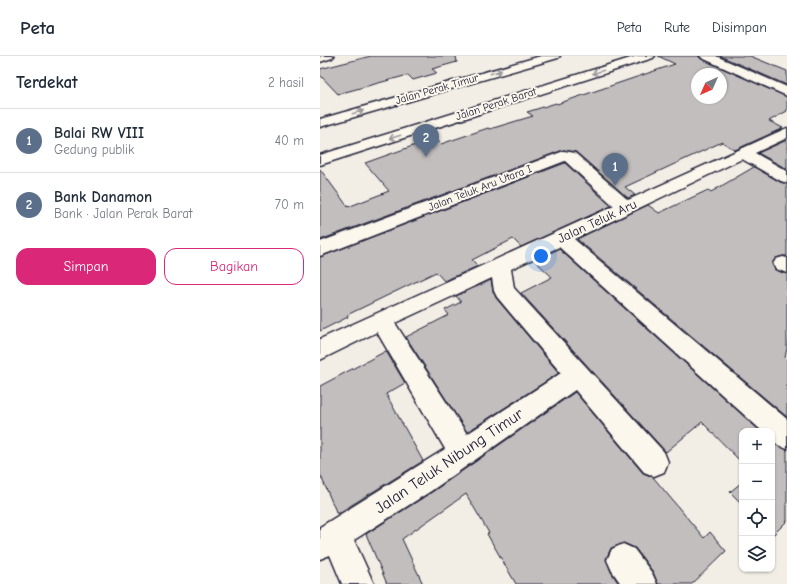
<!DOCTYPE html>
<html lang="id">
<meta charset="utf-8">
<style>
:root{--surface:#fff;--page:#f6f6f7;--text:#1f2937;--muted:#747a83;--line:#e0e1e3;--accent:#db2777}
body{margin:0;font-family:"Comic Neue",sans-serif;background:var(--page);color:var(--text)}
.controls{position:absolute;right:12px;bottom:12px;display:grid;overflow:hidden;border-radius:8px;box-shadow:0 1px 3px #0004}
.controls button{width:36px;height:36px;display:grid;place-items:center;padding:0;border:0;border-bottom:1px solid var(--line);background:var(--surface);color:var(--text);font:20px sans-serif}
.compass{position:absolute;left:371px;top:12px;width:36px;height:36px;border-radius:50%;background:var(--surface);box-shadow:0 1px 3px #0004;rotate:225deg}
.you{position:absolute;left:221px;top:200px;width:14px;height:14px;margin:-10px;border:3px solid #fff;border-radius:50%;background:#1a73e8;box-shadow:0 0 0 6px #1a73e833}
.badge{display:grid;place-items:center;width:26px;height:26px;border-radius:50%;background:var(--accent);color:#fff;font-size:13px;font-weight:700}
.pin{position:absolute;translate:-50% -33px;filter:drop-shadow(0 1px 2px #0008)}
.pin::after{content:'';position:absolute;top:21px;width:14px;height:12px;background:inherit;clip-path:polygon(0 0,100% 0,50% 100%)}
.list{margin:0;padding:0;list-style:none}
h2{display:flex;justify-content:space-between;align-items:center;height:52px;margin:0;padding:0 16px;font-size:17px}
h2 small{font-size:13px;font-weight:400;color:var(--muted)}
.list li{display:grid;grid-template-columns:26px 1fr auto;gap:12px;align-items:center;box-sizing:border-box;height:64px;padding:0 16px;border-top:1px solid var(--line)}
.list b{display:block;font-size:15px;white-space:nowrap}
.list p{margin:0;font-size:13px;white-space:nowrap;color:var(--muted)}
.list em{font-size:13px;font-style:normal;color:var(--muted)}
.actions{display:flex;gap:8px;padding:12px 16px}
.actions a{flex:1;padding:9px 0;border:1px solid var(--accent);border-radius:12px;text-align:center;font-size:14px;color:var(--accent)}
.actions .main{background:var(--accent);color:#fff}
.icon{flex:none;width:22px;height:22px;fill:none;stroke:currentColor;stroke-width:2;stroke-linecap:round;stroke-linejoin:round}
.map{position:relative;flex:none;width:467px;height:528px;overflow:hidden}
header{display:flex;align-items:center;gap:24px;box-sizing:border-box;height:56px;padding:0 20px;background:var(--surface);border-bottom:1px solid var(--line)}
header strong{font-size:19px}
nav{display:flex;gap:22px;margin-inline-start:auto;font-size:14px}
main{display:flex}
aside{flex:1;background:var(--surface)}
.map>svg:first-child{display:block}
.building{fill:#c2bebe;stroke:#22223b;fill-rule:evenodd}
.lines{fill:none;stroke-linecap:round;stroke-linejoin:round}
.minor-casing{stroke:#22223b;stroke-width:3}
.highway-casing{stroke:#22223b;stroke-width:3}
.minor{fill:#fbf7ec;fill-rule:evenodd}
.highway{fill:#fbf7ec;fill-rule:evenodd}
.oneway{stroke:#99979c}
.labels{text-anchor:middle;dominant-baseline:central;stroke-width:4;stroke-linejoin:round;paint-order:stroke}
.far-street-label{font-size:11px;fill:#22223b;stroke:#fbf7ec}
.street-label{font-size:13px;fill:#22223b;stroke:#fbf7ec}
.near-street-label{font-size:16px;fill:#22223b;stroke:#fbf7ec}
</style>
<header>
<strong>Peta</strong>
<nav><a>Peta</a><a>Rute</a><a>Disimpan</a></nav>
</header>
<main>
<aside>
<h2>Terdekat<small>2 hasil</small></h2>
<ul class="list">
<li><span class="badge" style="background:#5c6f8a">1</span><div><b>Balai RW VIII</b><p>Gedung publik</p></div><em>40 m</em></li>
<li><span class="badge" style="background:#5c6f8a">2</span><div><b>Bank Danamon</b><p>Bank · Jalan Perak Barat</p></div><em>70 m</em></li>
</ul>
<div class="actions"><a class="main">Simpan</a><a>Bagikan</a></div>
</aside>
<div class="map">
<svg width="467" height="528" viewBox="0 0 467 528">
<rect width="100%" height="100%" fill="#f2eee5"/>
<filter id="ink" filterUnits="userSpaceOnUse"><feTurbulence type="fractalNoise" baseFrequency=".025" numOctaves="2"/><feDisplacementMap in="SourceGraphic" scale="8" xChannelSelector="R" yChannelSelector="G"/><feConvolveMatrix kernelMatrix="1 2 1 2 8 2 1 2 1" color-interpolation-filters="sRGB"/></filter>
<g filter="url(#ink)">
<path class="building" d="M51,0h85l1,6 -25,7 5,4 -24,7 -5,-5 -70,19 -18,-19v-6z
M338,0h40l3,3 86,38v14l-18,10 14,7 -48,22 -13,-8 -97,45 10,8 -7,3 -52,-46 -13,-2 -243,90v-71l28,38 41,-16 -24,-28 70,-25 6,6 47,-16 2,1 43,-13 -6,-4 29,-9 1,1 118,-40zM377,18h24v24h-24z
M400,0h30l37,15v14z
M467,84v29l-29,-16z
M245,107l46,43 -90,41 -8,-8 -41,21 6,6 -34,15 -8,-9 -89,43 1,2 -28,14v-74z
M434,111l26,15 7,2v72h-4l-7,2 -4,5 3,7 12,4v74l-2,10 2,2v57l-210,-178 71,-34 11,8 49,-23 3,2z
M239,193l201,182h-18v32l-40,-41 -36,30 -145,-159 31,-16 -18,-17z
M171,224l2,11 3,7 63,75 -92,59 -61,-95 43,-22 -4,-5 16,-8 -5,-6z
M66,295l19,32 -19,11 37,67 -86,53 -17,-40v-88z
M255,336l68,81 10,4 51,61 6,-6 16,19 -34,33h-34l-5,-12 -18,-24 -11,-5 -13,5 -5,11 5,13 8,12h-103l-29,-50 2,-1 -23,-39 -64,45 21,45h-36l-21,-50 66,-42z
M452,386l15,8v71l-15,15z
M422,426v22l-12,-12z"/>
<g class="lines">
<defs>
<path id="minor" d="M0,0h14l-2,2 -12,4z
M380,0h16l71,31v9l-85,-38z
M467,72v10l-32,15 32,18v12l-6,-2 -39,-22 -168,80 213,180v30l-9,-4 -6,-5v-9h-10l-203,-184 -48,22 3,19 150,164 4,10 -4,10 -10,4 -10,-4 -69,-82 -144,101 -77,49 20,44h-32l-12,-29 -10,4v-32l125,-78 -68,-117 -57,28v-21l294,-133 -49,-45 -245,95v-14l244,-91 11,2 53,47zM172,222l2,13 3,6 64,76 -94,61 -72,-111z
M463,201l4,1v15l-11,-4 -3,-5 3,-5z
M303,488l11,5 18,24 5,11h-36l-9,-13 -5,-11 5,-11z"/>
<path id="highway" d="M221,0h19l-2,2 -238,69v-8z
M317,0h18l-2,2 -333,107v-10z"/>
</defs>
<use href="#minor" class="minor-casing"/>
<use href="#highway" class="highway-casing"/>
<use href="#minor" class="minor"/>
<use href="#highway" class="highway"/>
</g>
<defs><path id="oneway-shaft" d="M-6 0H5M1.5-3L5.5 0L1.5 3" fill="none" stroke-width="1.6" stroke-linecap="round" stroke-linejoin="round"/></defs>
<g class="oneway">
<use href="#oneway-shaft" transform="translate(176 16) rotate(-16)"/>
<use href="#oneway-shaft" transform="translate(278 16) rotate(163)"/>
<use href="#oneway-shaft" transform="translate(38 56) rotate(-16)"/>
<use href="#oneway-shaft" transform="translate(75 81) rotate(163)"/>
</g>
</g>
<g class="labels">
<g class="far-street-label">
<text transform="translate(117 33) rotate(-16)">Jalan Perak Timur</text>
<text transform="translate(176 48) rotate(-18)">Jalan Perak Barat</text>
<text transform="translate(160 132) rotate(-21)">Jalan Teluk Aru Utara I</text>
</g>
<g class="street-label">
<text transform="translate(277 165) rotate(-25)">Jalan Teluk Aru</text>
</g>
<g class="near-street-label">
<text transform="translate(129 405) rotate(-34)">Jalan Teluk Nibung Timur</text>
</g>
</g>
</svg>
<div class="controls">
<button>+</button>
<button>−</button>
<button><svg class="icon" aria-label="locate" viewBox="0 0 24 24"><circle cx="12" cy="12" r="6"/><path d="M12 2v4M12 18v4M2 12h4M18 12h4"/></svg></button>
<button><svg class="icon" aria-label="layers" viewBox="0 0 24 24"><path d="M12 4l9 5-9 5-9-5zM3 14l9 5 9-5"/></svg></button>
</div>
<svg class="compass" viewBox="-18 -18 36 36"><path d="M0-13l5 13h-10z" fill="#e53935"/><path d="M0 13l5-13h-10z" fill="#747a83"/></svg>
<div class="you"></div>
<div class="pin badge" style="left:295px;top:130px;background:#5c6f8a">1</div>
<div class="pin badge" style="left:106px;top:101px;background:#5c6f8a">2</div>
</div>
</main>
